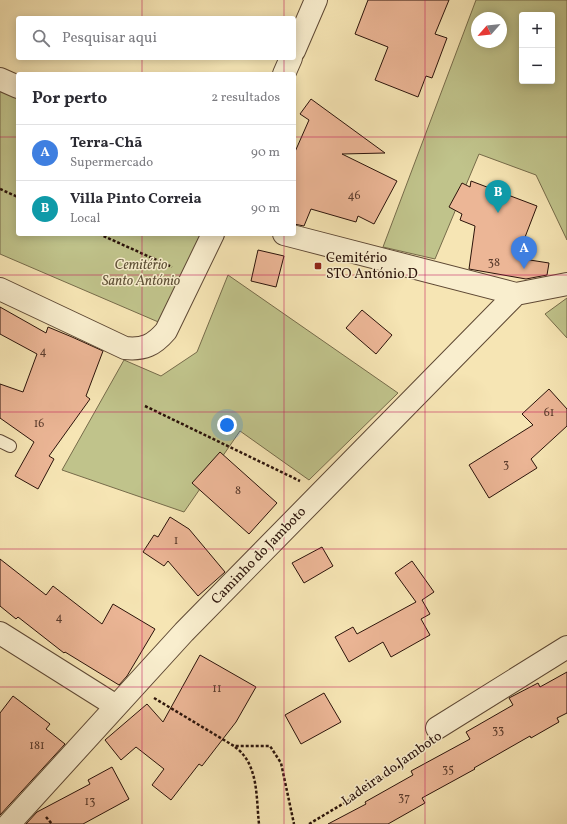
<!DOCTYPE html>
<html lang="pt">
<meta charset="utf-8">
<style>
:root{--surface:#fff;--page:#f7f7f7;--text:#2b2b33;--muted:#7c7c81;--line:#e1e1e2;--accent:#8f2418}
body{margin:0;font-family:Vollkorn,serif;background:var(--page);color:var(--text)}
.controls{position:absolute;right:12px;top:12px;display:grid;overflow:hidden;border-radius:4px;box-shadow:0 2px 10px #0003}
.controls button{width:36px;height:36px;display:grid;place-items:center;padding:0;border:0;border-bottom:1px solid var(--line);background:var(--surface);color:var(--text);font:20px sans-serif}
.compass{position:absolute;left:471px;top:12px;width:36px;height:36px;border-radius:50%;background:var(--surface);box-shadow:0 2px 10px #0003;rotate:243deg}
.you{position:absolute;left:227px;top:425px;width:14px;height:14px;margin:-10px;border:3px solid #fff;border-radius:50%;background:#1a73e8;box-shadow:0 0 0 6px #1a73e833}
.badge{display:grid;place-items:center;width:26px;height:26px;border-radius:50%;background:var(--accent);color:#fff;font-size:13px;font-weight:700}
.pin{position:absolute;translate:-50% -33px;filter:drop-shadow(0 1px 2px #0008)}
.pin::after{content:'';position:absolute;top:21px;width:14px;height:12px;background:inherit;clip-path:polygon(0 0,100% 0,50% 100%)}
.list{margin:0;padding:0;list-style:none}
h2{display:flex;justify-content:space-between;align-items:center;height:52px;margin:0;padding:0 16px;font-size:17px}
h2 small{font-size:13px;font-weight:400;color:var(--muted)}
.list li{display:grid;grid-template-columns:26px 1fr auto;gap:12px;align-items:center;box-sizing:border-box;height:56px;padding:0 16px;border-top:1px solid var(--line)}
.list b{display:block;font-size:15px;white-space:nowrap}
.list p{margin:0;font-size:13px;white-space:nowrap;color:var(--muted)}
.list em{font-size:13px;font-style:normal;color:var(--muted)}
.icon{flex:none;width:22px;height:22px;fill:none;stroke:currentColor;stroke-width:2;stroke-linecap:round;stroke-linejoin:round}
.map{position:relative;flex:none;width:567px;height:824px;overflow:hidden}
.search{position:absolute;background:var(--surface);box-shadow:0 2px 10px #0003;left:16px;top:16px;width:280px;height:44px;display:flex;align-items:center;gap:10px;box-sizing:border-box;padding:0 14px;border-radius:4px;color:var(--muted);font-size:15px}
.panel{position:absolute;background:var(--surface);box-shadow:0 2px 10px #0003;left:16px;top:72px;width:280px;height:164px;border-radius:4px}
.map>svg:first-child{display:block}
.green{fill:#c0c38b;stroke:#766b4a;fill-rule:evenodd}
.building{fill:#ecb696;stroke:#2b130a}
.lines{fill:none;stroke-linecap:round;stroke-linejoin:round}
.lane-casing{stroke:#5e4834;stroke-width:14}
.street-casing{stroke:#5e4834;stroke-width:24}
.path{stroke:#2b130a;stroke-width:2.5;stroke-dasharray:3 2;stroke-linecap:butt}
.lane{stroke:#f9eece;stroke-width:12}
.street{stroke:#f9eece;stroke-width:22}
.grid{fill:none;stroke:#c2185b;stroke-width:1;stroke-opacity:0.55}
.poi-dot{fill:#8f2418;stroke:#f9eece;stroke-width:1.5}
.labels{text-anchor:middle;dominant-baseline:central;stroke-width:3;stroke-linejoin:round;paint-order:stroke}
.number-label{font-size:12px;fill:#5b3c2d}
.poi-label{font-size:14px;fill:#2b130a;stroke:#f9eece;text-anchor:start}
.park-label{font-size:14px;font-style:italic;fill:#5f5137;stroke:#f9eece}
.street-label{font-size:14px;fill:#2b130a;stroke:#f9eece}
</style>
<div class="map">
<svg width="567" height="824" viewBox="0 0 567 824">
<rect width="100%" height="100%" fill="#f6e5b4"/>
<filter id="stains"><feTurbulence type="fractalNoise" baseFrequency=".005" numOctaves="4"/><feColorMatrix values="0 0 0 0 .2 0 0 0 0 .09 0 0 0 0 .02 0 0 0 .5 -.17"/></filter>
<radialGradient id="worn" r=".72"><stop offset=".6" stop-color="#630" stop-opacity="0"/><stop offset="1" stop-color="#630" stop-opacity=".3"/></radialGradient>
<path class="green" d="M476,0h91v240l-31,-65 -57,-21 -44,105 -52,-12zM522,15h30v66h-30zM477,18h24v24h-24z
M0,84l18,9v141h184l-39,90 -163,-70z
M228,275l170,118 -89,87 -69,-49 -56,81 -122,-42 62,-110 37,16 36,-24z
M567,298v40l-22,-24z"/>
<path class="building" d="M368,0h81l-14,34 12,4 -15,40 -6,-2 -8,21 -43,-17 13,-33 -33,-13z
M311,99l74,54 -43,1 55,27 -23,43 -16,-8 -2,6 -45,-13 -7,17 -10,-2v-70l15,-34 -9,-6z
M471,181l66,25 -20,52 32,5 -2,12 -21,4 -57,-10 6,-43 -15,-6 2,-6 -13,-7 13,-24 8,4z
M258,250l26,6 -8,31 -25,-6z
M0,307l46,26 2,-6 24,10 31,14 -17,45 4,3 -41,57 5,3 -16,30 -23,-13 19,-34 -34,-24v-34l23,8 14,-38 -37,-20z
M362,310l30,25 -16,19 -30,-26z
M549,389l18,20v17l-36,33 6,9 -48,30 -20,-33 64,-40 -11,-11z
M220,452l57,51 -28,31 -57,-51z
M170,517l19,12 36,43 -27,24 -30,-35 -4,5 -21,-14 11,-17 4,2z
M322,547l11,19 -29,17 -12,-20z
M0,559l46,36 7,-9 49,38 11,-20 42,25 -28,47 -8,9 -54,-33 -1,1 -46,-36 -2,2 -16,-13z
M412,561l22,31 -12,8 8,14 -9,5 9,16 -39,22 -8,-15 -34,20 -14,-25 18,-10 4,7 59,-32 -21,-29z
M200,655l56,32 -20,35 -34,44 -3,-2 -28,36 -19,-15 12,-16 -28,-22 -15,13 -16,-20 42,-36 16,18z
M567,672v41l-10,5 2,4 -28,16 -1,-2 -56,32 1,1 -53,29 3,5 -37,21h-60l38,-20 -1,-2 48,-27 -2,-4 59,-32 -4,-7 47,-27 -4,-7 29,-15 2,4z
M324,693l17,29 -40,22 -16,-29z
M13,696l37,28 -4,5 19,15 -65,71v-102z
M112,767l17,32 -46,25h-57l11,-12 53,-28 -2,-4z"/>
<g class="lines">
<defs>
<path id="lane" d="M0,441l10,5"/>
<path id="street" d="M294,51l22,-51
M284,74l7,-16
M0,79l18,8
M284,234l232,60 51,-10
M0,289l125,59c19,2 29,-3 41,-17l47,-97
M0,633l116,73
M437,728l130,-81
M9,824l175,-192 332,-338"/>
</defs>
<use href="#lane" class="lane-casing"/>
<use href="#street" class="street-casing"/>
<path class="path" d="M0,189l18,8
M99,234l73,33
M145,406l155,75
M154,698l80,48h36l11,17 13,61
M235,747c24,17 21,51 24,77
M46,817l6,7
M309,824l52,-31 65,-45"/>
<use href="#lane" class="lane"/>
<use href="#street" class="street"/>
</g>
<path class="grid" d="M142,0v18M284,0v18M425,0v824M142,58v16M284,58v16M0,137h18M294,137h273M142,234v590M284,234v590M0,275h567M0,412h567M0,549h567M0,687h567"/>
<rect class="poi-dot" x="314" y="262" width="8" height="8" rx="2"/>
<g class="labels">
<g class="number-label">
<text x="354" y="196">46</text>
<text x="494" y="263">38</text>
<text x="43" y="352">4</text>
<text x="549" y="413">61</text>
<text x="39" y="424">16</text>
<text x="506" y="465">3</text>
<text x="238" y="491">8</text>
<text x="176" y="541">1</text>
<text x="59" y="618">4</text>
<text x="217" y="689">11</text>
<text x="498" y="731">33</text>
<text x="37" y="746">181</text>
<text x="448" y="770">35</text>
<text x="404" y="798">37</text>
<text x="90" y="802">13</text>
</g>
<g class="poi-label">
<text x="326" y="258">Cemitério<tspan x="326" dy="16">STO António D</tspan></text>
</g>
<g class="park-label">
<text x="141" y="265">Cemitério<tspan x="141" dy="16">Santo António</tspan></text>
</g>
<g class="street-label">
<text transform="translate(259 556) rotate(-46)">Caminho do Jamboto</text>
<text transform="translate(392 769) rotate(-35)">Ladeira do Jamboto</text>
</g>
</g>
<rect width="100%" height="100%" filter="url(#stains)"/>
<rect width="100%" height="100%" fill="url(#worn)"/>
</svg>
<div class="controls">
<button>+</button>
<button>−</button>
</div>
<svg class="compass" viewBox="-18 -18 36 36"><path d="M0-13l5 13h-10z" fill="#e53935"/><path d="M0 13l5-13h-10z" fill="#7c7c81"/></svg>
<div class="you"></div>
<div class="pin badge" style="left:524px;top:269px;background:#3f7fe0">A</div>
<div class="pin badge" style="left:498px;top:213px;background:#0f9aa8">B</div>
<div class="search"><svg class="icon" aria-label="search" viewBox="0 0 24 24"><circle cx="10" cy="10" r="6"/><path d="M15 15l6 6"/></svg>Pesquisar aqui</div>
<section class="panel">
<h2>Por perto<small>2 resultados</small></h2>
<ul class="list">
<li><span class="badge" style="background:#3f7fe0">A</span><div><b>Terra-Chã</b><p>Supermercado</p></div><em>90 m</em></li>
<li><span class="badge" style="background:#0f9aa8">B</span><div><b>Villa Pinto Correia</b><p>Local</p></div><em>90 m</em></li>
</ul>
</section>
</div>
